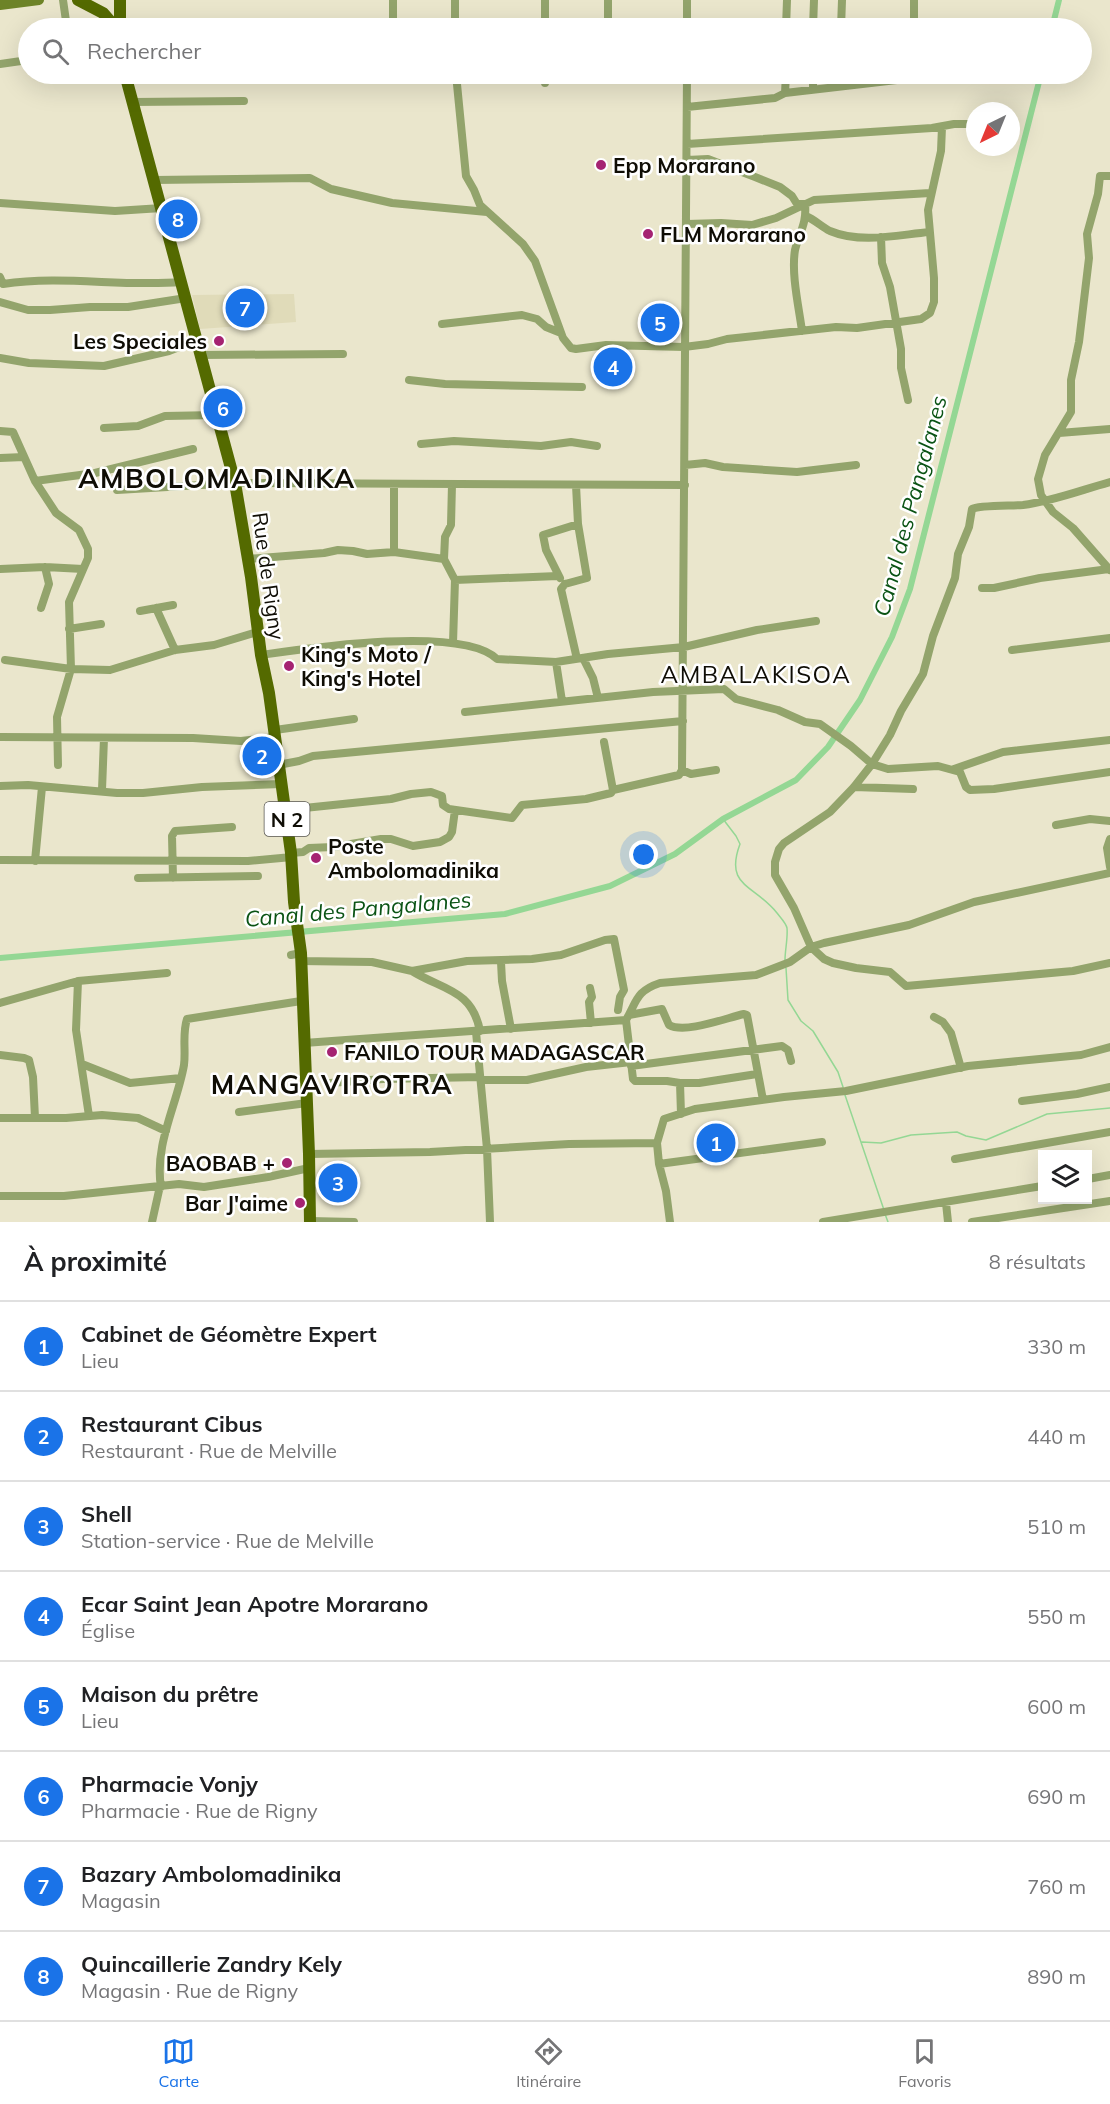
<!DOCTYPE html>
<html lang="fr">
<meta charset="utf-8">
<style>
:root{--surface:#fff;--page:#f6f6f6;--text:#202124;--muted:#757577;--line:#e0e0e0;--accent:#1a73e8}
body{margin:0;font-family:Mulish,sans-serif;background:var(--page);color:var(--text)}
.controls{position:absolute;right:18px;bottom:18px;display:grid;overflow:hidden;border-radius:0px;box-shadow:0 6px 24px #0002}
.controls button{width:54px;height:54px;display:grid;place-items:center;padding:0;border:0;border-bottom:2px solid var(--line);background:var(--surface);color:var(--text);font:30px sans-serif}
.compass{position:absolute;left:966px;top:102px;width:54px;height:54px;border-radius:50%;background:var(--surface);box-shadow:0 6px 24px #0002;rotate:223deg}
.you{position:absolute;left:644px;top:855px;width:21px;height:21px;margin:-15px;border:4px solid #fff;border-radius:50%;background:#1a73e8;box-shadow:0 0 0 9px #1a73e833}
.badge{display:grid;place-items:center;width:39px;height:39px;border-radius:50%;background:var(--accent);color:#fff;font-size:20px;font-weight:700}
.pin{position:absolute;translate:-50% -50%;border:3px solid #fff;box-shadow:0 2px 6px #0006}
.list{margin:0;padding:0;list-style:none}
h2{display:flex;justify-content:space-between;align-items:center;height:78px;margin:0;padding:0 24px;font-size:26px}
h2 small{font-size:20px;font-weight:400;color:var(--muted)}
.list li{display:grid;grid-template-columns:39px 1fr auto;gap:18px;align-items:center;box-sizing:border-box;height:90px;padding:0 24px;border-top:2px solid var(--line)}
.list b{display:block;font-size:22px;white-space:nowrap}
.list p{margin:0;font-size:20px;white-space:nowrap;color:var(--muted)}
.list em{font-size:20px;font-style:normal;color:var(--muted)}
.icon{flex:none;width:33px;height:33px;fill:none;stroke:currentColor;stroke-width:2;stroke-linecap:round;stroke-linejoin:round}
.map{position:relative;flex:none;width:1110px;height:1222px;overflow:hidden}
.search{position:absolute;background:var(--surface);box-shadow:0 6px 24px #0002;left:18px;right:18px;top:18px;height:66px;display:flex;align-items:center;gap:15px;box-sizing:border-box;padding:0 21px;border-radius:33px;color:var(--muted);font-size:22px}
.sheet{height:798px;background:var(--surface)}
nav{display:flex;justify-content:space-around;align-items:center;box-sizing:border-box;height:84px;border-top:2px solid var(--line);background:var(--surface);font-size:16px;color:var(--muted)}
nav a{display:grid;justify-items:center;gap:3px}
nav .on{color:var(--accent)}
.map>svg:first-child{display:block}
.built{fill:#e0dbb9}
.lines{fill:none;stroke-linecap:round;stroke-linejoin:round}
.stream{stroke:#94d794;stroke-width:1.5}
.canal{stroke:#94d794;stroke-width:6}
.street{stroke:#93a46c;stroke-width:8}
.secondary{stroke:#6d8327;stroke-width:10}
.primary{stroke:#546a00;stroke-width:12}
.poi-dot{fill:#a52372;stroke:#fff;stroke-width:2}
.labels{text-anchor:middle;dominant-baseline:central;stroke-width:5;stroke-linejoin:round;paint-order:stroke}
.shield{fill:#fff;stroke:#575650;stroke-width:1.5}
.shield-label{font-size:20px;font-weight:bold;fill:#0f0d05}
.poi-label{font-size:21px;font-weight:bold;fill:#0f0d05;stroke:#fff;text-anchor:start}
.street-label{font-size:21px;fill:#0f0d05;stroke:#fff}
.water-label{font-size:22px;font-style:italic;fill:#0a5314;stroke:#fff}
.quarter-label{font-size:24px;letter-spacing:1.5px;fill:#0f0d05;stroke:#fff}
.district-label{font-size:27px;font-weight:bold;letter-spacing:1.5px;fill:#0f0d05;stroke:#fff}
</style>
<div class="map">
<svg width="1110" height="1222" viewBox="0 0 1110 1222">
<rect width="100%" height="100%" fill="#eae6cc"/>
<path class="built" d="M294,294l2,28 -96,7 -8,-34z"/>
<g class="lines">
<path class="stream" d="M723,819l13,17 4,8c-16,43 14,40 37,69 3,4 9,10 10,15 1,10 -2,22 -2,32
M786,968l2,32 13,21 12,10 25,41 5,15
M845,1095l39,115
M862,1142l19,1 30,-8 46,-3 9,4 20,4 61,-26 63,-6
M885,1214l3,8"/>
<path class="canal" d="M1052,28l7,-28
M0,958l505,-44 105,-28 65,-32 48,-35 73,-39 32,-33 32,-47 32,-63 18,-48 131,-515"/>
<path class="street" d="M63,0l4,28
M455,0v28
M608,0v28
M687,0v28
M914,0v28
M393,28v-28
M545,28v-28
M786,28l1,-28
M813,28l1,-28
M841,28l1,-28
M0,64l28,-4
M456,74l10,102 8,14 6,15 43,39 12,17 28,77 8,10 5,1 30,-4 78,2 24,-3 19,-5 109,-12 21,1 64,-9 9,-6 4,-11v-24l-6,-68 13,-59 1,-24
M545,74v9
M786,74l-1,19 129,-15v-4
M839,86v-12
M813,89v-15
M132,102l112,-1
M687,107l88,-9 10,-5
M687,144l245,-16 22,-4h21
M687,160l21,-1 47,18 25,10 12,9 5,8h8c2,20 -6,29 -10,46 -4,24 4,58 7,81
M1110,176h-10l-2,18 -11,40 2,24 -10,84 -8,38v32l-26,43 -7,24 3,16 12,17 20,16 37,42
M154,180l156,-2 21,11 61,14 95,9
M0,203l115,8 47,-3
M806,216c9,4 16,11 24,15 31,13 67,4 99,1
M687,224l34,-1 31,2 24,-7 38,-18 116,-7
M881,237l1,26 8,24 11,62v19l7,32
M0,277l3,7c59,-9 119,3 178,-2
M0,302l28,8h22l40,-3h38l58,-9
M442,324l80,-9 15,4 9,8 15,6
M201,355l142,-1
M0,358l29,5 75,3 65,-15 28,-11
M409,380l36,4 137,3
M104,428l34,-2 27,-10 52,-1
M0,431l13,1 22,49 21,32 23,17 9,19v9l-19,44 2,67 -14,48 1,48
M1059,433l51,-4
M421,444l33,-3 87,5 30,-4 26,4
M0,458l24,-1
M685,465l20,-2 18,4 74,5 59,-7
M35,481l60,-8 98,-24
M1110,482c-29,8 -57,19 -87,23 -11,1 -44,0 -51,4l-3,18 -11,27 -3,24 -22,58 -10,38 -22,37 -11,24 -18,29 -18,23 -24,25 -46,31 -5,6 -4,13v13l19,33 17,39 13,12 9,4 23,5 34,4 16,14 167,-15 37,-8
M452,484l-1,41 -6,12 -1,22 11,21 -2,63
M117,490l118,-7 450,2
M394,552v-68
M248,559l76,-6 14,-3 15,1 14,3 27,-2 50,7
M0,569l45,-2 38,2
M560,578l-14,-28 -3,-15 35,-11
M455,580l103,-4
M565,584l22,-6 -9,-54 -2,-39
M565,584l-4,5 16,70
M982,588h12l46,-10 69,-9
M41,608l8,-24 -4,-17
M156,608l19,42
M140,611l33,-6
M69,629l32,-5
M1012,650l98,-12
M261,655c48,-7 201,-30 236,4l59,3 52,-8 76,-7 73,-17 59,-9
M583,658l10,20 5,20
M5,660l66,9 39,1 65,-20 39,-5 43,-13
M556,662l6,39
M465,712l188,-20 71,-3 12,10 42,11 27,12 15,2 31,22 21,18 16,5 50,-3 22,6 6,15 4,3 24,-1 116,-17
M275,730l79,-11
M0,737l193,1 48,3 34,-4
M604,742l9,48
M278,765l21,-4 14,-5 370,-35
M954,769l49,-17 107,-12
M682,770l9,4 25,-4
M0,786l28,-1 89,8h26l59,-6 79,-3
M854,787l59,2
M102,790l2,-52
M285,810l106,-11 20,-5 20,-2 11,4 1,9 6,4 63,9 10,-13 64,-6 25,-6 2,-3 66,-15 3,-5 5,-696
M1056,825l34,-6 20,2
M1110,839l-3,9 3,19
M291,853l12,-1 6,-4 24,-1 48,-8h10l22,7 27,-4 9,-5 3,-5 3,-22
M0,860l248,1 44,-4
M35,861l7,-74
M138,878l120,-2
M173,878l-1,-42 3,-5 57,-4
M291,955l10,-2
M300,961l72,1 40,9 55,-10 65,-2 29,-4 44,-15 9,-1 10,51 -4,7 -2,13
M501,962l1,19 9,48
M412,971c30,19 60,18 68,60
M78,981l-2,49 13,86
M590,988l2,9 -3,5 2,21
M0,1003l78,-22 89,-8
M629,1015l33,-6 7,16c16,9 57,-7 75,-11l3,1 16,85
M934,1017l9,5 8,11 10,35
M626,1020l7,59 2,2h32l13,2 1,31
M476,1032l11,117 3,73
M304,1043l322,-23c11,-19 10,-29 34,-37l96,-8 34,-13 21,-15 13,-4 85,-18 65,-23 136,-29
M0,1055l24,3 5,2 4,17 2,41
M82,1064l48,19 51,-5
M631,1066l151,-20 6,4 3,11
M481,1080h46l59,-13 45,-5
M330,1083l53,-4 97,-2
M680,1083h19l58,-9
M1022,1101l55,-7 33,-7
M239,1112l68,-9
M0,1118h66l36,-3 36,3 28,13
M822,1142l-163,22 -2,-21 7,-24 31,-10 89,-12 62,-6 122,-25 113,-11 29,-8
M309,1154l121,-2 139,-8 88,-1
M955,1159l155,-27
M659,1164l7,27 4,31
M1088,1179l22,-4
M161,1187c-7,-42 16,-82 23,-122 2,-15 -2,-31 3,-46l114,-18
M0,1196h64l115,-12 25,3 64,-10 41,-9
M946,1203l2,19
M310,1221l44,1
M152,1222l8,-36
M823,1222l219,-36
M972,1222l138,-21"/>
<path class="secondary" d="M0,5l39,-5"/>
<path class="primary" d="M78,0l25,13 13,15
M120,0v28
M125,74l110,409 16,94 10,78 8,38 22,160 3,49 7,51 8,201 1,68"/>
</g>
<g class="poi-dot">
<circle cx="601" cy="165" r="6"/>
<circle cx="648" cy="234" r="6"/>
<circle cx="219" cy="341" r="6"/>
<circle cx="289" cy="666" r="6"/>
<circle cx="316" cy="858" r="6"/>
<circle cx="332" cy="1052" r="6"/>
<circle cx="287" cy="1163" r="6"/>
<circle cx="300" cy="1203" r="6"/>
</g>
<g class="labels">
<rect class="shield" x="264.5" y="802" width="45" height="34" rx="4.5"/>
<g class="shield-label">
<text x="287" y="819">N 2</text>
</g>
<g class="poi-label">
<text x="613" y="165">Epp Morarano</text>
<text x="660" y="234">FLM Morarano</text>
<text x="207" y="341" text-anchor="end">Les Speciales</text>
<text x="301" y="654">King's Moto /<tspan x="301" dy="24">King's Hotel</tspan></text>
<text x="328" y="846">Poste<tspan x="328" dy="24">Ambolomadinika</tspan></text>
<text x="344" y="1052">FANILO TOUR MADAGASCAR</text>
<text x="275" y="1163" text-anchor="end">BAOBAB +</text>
<text x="288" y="1203" text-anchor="end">Bar J'aime</text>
</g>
<g class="street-label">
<text transform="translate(269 576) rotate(82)">Rue de Rigny</text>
</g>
<g class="water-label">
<text transform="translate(910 506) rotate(-75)">Canal des Pangalanes</text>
<text transform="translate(358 909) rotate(-5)">Canal des Pangalanes</text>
</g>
<g class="quarter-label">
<text x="756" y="674">AMBALAKISOA</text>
</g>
<g class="district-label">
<text x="217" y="478">AMBOLOMADINIKA</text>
<text x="332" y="1084">MANGAVIROTRA</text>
</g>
</g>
</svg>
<div class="controls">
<button><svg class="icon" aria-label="layers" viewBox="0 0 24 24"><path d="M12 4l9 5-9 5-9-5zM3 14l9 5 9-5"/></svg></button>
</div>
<svg class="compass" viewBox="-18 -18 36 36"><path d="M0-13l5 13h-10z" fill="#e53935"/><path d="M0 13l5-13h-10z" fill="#757577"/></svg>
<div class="you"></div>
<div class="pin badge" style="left:716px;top:1143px">1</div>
<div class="pin badge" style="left:262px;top:756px">2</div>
<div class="pin badge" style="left:338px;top:1183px">3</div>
<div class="pin badge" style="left:613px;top:367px">4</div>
<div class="pin badge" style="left:660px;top:323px">5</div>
<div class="pin badge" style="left:223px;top:408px">6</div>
<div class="pin badge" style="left:245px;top:308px">7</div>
<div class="pin badge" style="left:178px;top:219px">8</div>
<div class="search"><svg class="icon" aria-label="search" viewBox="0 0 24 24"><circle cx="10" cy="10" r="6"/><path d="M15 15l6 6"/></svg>Rechercher</div>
</div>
<section class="sheet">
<h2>À proximité<small>8 résultats</small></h2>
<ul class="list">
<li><span class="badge">1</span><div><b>Cabinet de Géomètre Expert</b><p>Lieu</p></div><em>330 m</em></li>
<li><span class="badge">2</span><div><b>Restaurant Cibus</b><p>Restaurant · Rue de Melville</p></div><em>440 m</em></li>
<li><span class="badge">3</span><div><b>Shell</b><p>Station-service · Rue de Melville</p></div><em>510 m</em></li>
<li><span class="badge">4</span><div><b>Ecar Saint Jean Apotre Morarano</b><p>Église</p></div><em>550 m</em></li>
<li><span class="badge">5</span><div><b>Maison du prêtre</b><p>Lieu</p></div><em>600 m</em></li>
<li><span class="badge">6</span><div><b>Pharmacie Vonjy</b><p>Pharmacie · Rue de Rigny</p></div><em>690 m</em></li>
<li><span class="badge">7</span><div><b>Bazary Ambolomadinika</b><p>Magasin</p></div><em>760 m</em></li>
<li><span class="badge">8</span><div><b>Quincaillerie Zandry Kely</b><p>Magasin · Rue de Rigny</p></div><em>890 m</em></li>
</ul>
</section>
<nav>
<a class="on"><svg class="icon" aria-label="map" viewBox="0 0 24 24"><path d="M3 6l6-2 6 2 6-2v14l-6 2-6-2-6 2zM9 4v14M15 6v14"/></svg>Carte</a>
<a><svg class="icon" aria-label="directions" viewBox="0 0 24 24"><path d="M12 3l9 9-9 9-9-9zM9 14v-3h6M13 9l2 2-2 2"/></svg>Itinéraire</a>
<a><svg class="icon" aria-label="saved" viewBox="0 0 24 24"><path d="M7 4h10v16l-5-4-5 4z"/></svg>Favoris</a>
</nav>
